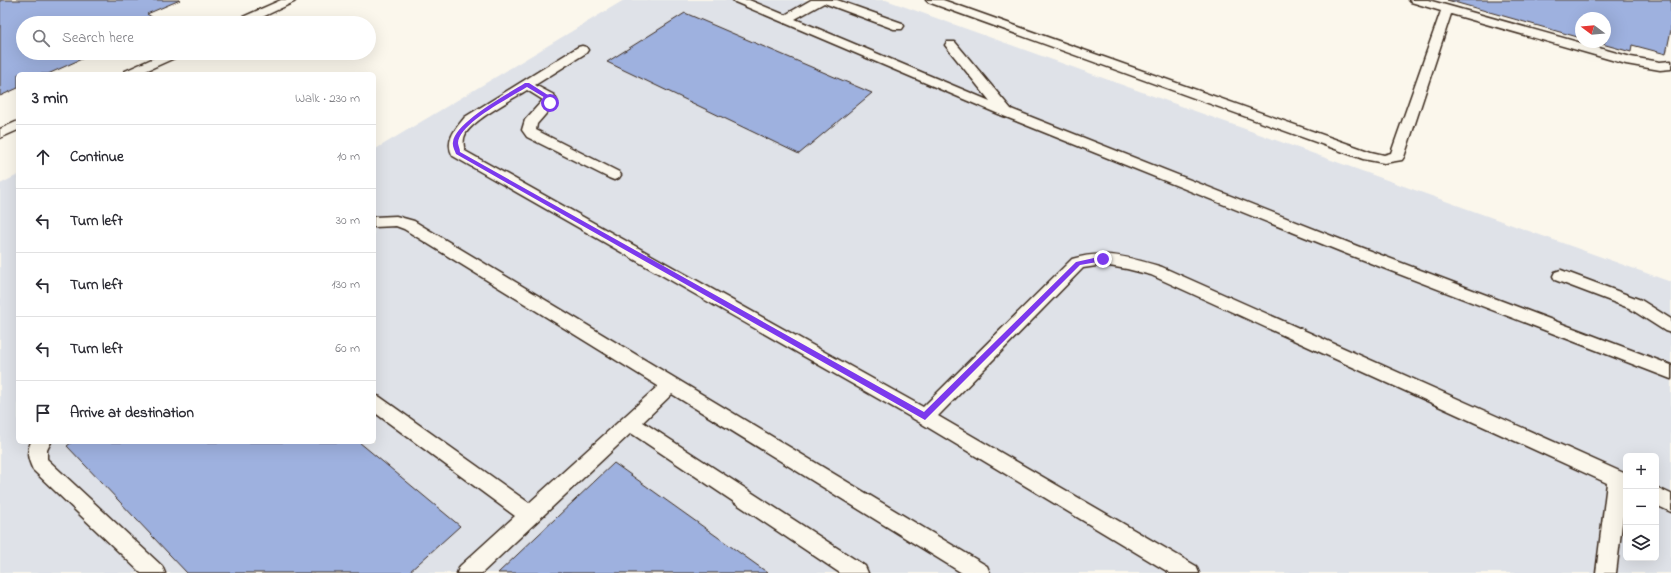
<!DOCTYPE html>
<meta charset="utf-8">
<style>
:root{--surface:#fff;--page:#f2f2f3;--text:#2b2b33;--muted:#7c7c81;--line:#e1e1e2}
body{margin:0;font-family:"Indie Flower",sans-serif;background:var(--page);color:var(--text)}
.controls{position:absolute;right:12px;bottom:12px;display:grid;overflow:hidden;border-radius:6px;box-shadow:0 4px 16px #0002}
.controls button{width:36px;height:36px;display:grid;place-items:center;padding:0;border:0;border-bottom:1px solid var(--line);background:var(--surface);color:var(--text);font:20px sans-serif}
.compass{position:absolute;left:1575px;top:12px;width:36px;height:36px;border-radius:50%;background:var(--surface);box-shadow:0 4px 16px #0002;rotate:286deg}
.stop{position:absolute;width:12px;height:12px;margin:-9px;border:3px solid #7c3aed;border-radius:50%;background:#fff}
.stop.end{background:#7c3aed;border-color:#fff;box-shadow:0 1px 4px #0008}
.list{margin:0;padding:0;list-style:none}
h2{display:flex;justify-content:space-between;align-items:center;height:52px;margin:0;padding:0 16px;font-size:17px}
h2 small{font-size:13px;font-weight:400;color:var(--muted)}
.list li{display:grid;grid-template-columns:26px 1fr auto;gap:12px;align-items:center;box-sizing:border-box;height:64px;padding:0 16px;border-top:1px solid var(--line)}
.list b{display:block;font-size:15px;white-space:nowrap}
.list em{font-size:13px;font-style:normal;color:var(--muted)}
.icon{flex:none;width:22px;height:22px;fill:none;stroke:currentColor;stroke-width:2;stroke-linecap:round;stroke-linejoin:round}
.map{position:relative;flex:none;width:1671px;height:573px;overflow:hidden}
.search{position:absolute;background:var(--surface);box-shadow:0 4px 16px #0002;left:16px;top:16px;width:360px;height:44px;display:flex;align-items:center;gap:10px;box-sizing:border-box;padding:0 14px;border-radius:22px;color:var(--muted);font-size:15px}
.panel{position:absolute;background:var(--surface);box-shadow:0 4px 16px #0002;left:16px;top:72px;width:360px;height:372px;border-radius:6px}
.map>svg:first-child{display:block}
.built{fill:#dfe2e8;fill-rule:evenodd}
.building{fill:#9eb1df;stroke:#3b2a1e}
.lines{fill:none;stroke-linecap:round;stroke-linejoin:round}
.service-casing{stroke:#3b2a1e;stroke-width:3}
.service{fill:#fbf7ec;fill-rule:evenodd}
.route{fill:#7c3aed}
</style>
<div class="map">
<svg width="1671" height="573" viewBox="0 0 1671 573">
<rect width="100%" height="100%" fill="#fbf7ec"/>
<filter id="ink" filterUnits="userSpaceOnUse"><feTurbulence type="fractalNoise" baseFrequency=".025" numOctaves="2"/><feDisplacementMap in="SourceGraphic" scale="8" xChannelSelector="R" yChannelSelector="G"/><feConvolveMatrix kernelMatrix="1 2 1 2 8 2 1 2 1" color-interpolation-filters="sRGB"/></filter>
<g filter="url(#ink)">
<path class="built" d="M624,0h262l785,282v291h-1671v-389l18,-9v267h356v-292zM1626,456h30v102h-30z"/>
<path class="building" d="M0,0h180l-33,14 14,9h-138v30h72l-47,21h-30v14l-18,8z
M1447,0h224v30l-5,24 -34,-9 -1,7 -36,-10h10v-24h-24v20z
M685,13l187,80 -73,61 -192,-92z
M72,442h287l101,84 -52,47h-221l-120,-127z
M614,463l154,110h-270z"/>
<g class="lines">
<defs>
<path id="service" d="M281,0h15l-2,2 -44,21h-16l2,-3z
M733,0h16l36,15 26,-15h26l65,23 2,3 -2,3h-8l-70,-26 -29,16 195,82 -45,-56 2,-3h8l56,67 346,137 314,119v14l-324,-125 -346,-139 -266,-113z
M926,0h17l428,152 13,3 7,-2 50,-142 -30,-9 -2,-2h19l203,57 29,5 11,-1v8l-11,1 -34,-6 -175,-50 -47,143 -2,3 -18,3 -21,-4 -435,-157z
M582,46l4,1 2,3 -2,3 -51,32 19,10 3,6 -20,23 -1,6 83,42 2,3 -2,3 -5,2 -5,-2 -82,-41 -5,-7 3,-10 18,-20 -16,-10c-16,10 -51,28 -61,43 -3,5 -3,12 -1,18l458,256 149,-148c33,-10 58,-1 90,8l464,207v17l-10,82h-20l11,-90 -456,-208 -24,-6 -24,-4 -20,3 -145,148 258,150 3,7h-29l-251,-151 -466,-266c-9,-15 3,-28 12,-39l113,-70z
M165,53h16l-2,3 -40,18h-16l2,-3z
M18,121v9l-18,8v-9z
M396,216l18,5 573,345 3,7h-28l-290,-179 -29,28 222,144 3,7h-28l-209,-140 -149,140h-25l3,-7 55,-50 -141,-104v-17l6,2 149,106 129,-117 -254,-157 -8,-3 -22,1v-10z
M1561,270l80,30 30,19v14l-6,-2 -36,-23 -74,-28 -2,-4 2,-4z
M31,442h20l-4,8v9l115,107 3,7h-24l-108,-103c-5,-11 -7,-17 -2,-28z
M1656,487l15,7v18l-15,-7z"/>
</defs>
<use href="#service" class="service-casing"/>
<use href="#service" class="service"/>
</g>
</g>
<path class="route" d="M525,83h4l22,14v7h-3l-1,-5 -20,-12c-16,10 -68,36 -69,56 0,2 2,6 2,9l464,260 152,-150 27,-6 3,3 -3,2 -23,4 -155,155 -469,-266c-1,-3 -4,-8 -3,-12 2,-20 55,-48 72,-59z"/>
</svg>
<div class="controls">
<button>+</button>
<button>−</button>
<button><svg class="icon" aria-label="layers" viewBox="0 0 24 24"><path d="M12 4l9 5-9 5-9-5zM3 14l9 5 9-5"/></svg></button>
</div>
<svg class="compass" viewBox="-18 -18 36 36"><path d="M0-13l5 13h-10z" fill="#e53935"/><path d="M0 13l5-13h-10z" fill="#7c7c81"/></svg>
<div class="stop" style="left:550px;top:103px"></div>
<div class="stop end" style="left:1103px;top:259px"></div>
<div class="search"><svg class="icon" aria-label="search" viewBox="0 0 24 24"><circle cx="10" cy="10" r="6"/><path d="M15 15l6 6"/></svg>Search here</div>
<section class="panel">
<h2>3 min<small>Walk · 230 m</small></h2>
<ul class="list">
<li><svg class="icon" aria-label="ahead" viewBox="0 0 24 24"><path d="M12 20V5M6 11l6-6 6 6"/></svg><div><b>Continue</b></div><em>10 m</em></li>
<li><svg class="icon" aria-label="left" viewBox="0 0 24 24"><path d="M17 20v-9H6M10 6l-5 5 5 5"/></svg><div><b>Turn left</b></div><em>30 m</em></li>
<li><svg class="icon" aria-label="left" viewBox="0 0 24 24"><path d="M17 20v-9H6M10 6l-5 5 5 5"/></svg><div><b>Turn left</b></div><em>130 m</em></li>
<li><svg class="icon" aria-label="left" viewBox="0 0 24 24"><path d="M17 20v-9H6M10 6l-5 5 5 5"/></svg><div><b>Turn left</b></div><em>60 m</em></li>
<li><svg class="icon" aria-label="arrive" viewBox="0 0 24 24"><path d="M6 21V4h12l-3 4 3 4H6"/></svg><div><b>Arrive at destination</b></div></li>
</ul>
</section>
</div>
